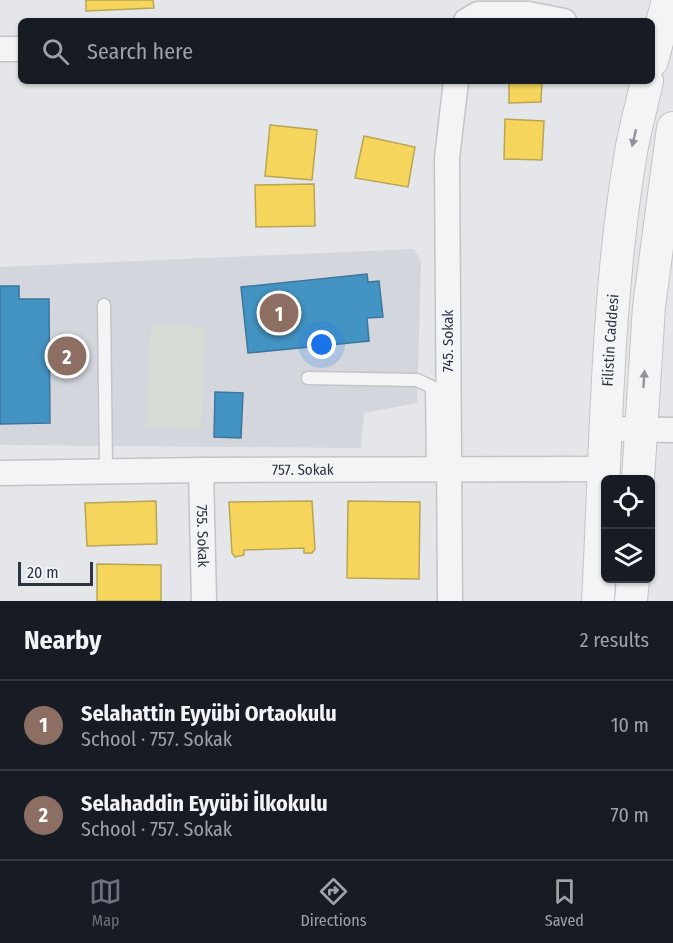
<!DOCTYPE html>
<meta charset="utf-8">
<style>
:root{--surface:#171b24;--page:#20242c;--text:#f1f3f6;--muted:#9ea1a6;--line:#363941;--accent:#6c727c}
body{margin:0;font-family:"Fira Sans Condensed",sans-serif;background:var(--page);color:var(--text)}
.controls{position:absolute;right:18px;bottom:18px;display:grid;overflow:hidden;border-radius:9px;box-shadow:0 2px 4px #0004}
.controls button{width:54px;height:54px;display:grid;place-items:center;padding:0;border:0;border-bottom:2px solid var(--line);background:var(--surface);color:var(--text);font:30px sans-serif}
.scale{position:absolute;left:18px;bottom:15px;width:75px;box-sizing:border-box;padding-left:6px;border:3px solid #2b3441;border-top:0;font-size:16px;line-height:21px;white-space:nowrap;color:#2b3441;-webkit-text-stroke:4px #f2f5f8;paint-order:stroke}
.you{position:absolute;left:322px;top:345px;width:21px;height:21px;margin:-15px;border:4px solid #fff;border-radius:50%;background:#1a73e8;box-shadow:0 0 0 9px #1a73e833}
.badge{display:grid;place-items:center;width:39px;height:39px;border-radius:50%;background:var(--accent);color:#fff;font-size:20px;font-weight:700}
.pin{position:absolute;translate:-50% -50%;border:3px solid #fff;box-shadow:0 2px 6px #0006}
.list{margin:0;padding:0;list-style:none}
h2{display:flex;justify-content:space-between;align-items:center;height:78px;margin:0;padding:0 24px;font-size:26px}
h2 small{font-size:20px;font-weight:400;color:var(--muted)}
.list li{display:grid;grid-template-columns:39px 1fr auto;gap:18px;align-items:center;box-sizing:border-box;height:90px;padding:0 24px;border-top:2px solid var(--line)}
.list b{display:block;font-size:22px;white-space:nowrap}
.list p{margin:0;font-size:20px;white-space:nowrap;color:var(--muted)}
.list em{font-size:20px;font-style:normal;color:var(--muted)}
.icon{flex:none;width:33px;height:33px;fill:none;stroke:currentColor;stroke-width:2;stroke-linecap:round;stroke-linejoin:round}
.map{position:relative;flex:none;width:673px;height:601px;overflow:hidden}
.search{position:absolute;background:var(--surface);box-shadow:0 2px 4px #0004;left:18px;right:18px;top:18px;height:66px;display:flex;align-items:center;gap:15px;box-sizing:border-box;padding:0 21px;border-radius:9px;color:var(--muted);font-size:22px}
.sheet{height:258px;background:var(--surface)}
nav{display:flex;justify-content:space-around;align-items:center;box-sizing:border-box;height:84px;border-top:2px solid var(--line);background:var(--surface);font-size:16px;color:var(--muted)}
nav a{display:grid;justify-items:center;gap:3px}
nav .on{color:var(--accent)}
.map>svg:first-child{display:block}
.built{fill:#d3d6dc}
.grass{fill:#d5dcd5}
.homes{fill:#f6d55c;stroke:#b9a554;stroke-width:1.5}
.schools{fill:#4393c3;stroke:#3c769c;stroke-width:1.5}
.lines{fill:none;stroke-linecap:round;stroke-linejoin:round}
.service-casing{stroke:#c2c4c7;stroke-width:15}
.minor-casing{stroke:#c2c4c7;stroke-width:27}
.tertiary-casing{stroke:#c2c4c7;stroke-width:34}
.service{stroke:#f3f4f6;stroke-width:12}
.minor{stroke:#f3f4f6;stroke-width:24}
.tertiary{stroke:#f3f4f6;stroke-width:32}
.oneway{fill:#8f949c}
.labels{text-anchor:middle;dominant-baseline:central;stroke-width:6;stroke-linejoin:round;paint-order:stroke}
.street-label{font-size:15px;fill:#2b3441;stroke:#f2f5f8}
</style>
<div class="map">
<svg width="673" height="601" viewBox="0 0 673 601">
<rect width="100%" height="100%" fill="#e4e6e9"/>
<path class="built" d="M414,249l7,13 -4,141 -53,10 -3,35 -361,-3v-178z"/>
<path class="grass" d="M151,324l54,3 -4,103 -55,-2z"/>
<path class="homes" d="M86,0h67l1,8 -68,3z
M509,81h33l-1,21 -32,1z
M505,119l39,2 -2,39 -38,-1z
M270,125l47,5 -5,50 -47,-4z
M364,136l51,11 -7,40 -53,-9z
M314,184l1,42 -59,1 -1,-42z
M156,501l1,43 -70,2 -2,-43z
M312,501l3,48 -3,4h-8v-5l-60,2v5l-9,2 -3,-4 -3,-51z
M348,501l72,1 -1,77 -72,-1z
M97,564l64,1v36h-64z"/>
<path class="schools" d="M367,274l1,8 11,-1 4,36 -16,1 2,23 -121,12 -7,-66z
M0,286h19v13h30l1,124 -50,1z
M215,392l28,1 -2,45 -27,-1z"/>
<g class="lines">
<defs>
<path id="service" d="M104,305l2,166
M308,378l109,2 15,7 1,82"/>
<g id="minor">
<path d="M466,21l12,-7h50l36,7"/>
<path d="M0,49h21"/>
<path d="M607,429l66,1"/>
<path id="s1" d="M201,470l3,131"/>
<path id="s2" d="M0,473l201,-3 404,-1"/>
<path d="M450,601l-3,-443 9,-77"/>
</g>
<g id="tertiary">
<path d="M652,61l16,-61"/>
<path d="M638,479l11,-172 24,-179"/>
<path id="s3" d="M598,601c8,-150 8,-301 33,-449 4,-24 11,-47 16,-71"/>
<path d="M631,601l2,-23"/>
</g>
</defs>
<use href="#service" class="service-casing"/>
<use href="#minor" class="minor-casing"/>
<use href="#tertiary" class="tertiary-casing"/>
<use href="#service" class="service"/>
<use href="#minor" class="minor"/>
<use href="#tertiary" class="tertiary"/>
</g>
<defs><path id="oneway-solid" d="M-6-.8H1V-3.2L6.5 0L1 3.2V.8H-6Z" transform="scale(1.5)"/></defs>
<g class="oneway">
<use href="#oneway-solid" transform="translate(634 138) rotate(103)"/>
<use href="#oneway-solid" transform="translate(644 379) rotate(-86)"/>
</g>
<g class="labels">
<g class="street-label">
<text stroke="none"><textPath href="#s3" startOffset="261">Filistin Caddesi</textPath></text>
<text transform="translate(448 341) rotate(-90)">745. Sokak</text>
<text stroke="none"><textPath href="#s2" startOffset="303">757. Sokak</textPath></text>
<text stroke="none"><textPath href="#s1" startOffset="66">755. Sokak</textPath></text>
</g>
</g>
</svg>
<div class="controls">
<button><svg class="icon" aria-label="locate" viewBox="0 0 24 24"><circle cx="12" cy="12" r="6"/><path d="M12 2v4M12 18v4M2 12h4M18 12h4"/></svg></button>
<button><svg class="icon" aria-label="layers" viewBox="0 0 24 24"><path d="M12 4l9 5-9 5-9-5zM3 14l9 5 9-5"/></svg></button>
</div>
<div class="scale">20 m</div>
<div class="you"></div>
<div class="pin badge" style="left:279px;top:313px;background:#8d6e63">1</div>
<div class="pin badge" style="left:67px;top:356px;background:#8d6e63">2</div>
<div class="search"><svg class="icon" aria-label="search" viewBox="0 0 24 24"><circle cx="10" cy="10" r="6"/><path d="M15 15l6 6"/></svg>Search here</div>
</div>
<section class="sheet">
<h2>Nearby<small>2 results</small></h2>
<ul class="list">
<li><span class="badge" style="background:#8d6e63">1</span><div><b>Selahattin Eyyübi Ortaokulu</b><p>School · 757. Sokak</p></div><em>10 m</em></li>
<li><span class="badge" style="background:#8d6e63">2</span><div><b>Selahaddin Eyyübi İlkokulu</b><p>School · 757. Sokak</p></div><em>70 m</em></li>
</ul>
</section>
<nav>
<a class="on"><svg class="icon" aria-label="map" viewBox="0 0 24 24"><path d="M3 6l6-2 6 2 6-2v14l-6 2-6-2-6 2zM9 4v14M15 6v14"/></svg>Map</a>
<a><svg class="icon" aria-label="directions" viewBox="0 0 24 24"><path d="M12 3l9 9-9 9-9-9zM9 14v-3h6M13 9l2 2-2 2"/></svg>Directions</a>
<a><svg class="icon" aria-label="saved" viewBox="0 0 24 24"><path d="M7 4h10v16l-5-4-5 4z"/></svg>Saved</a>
</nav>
